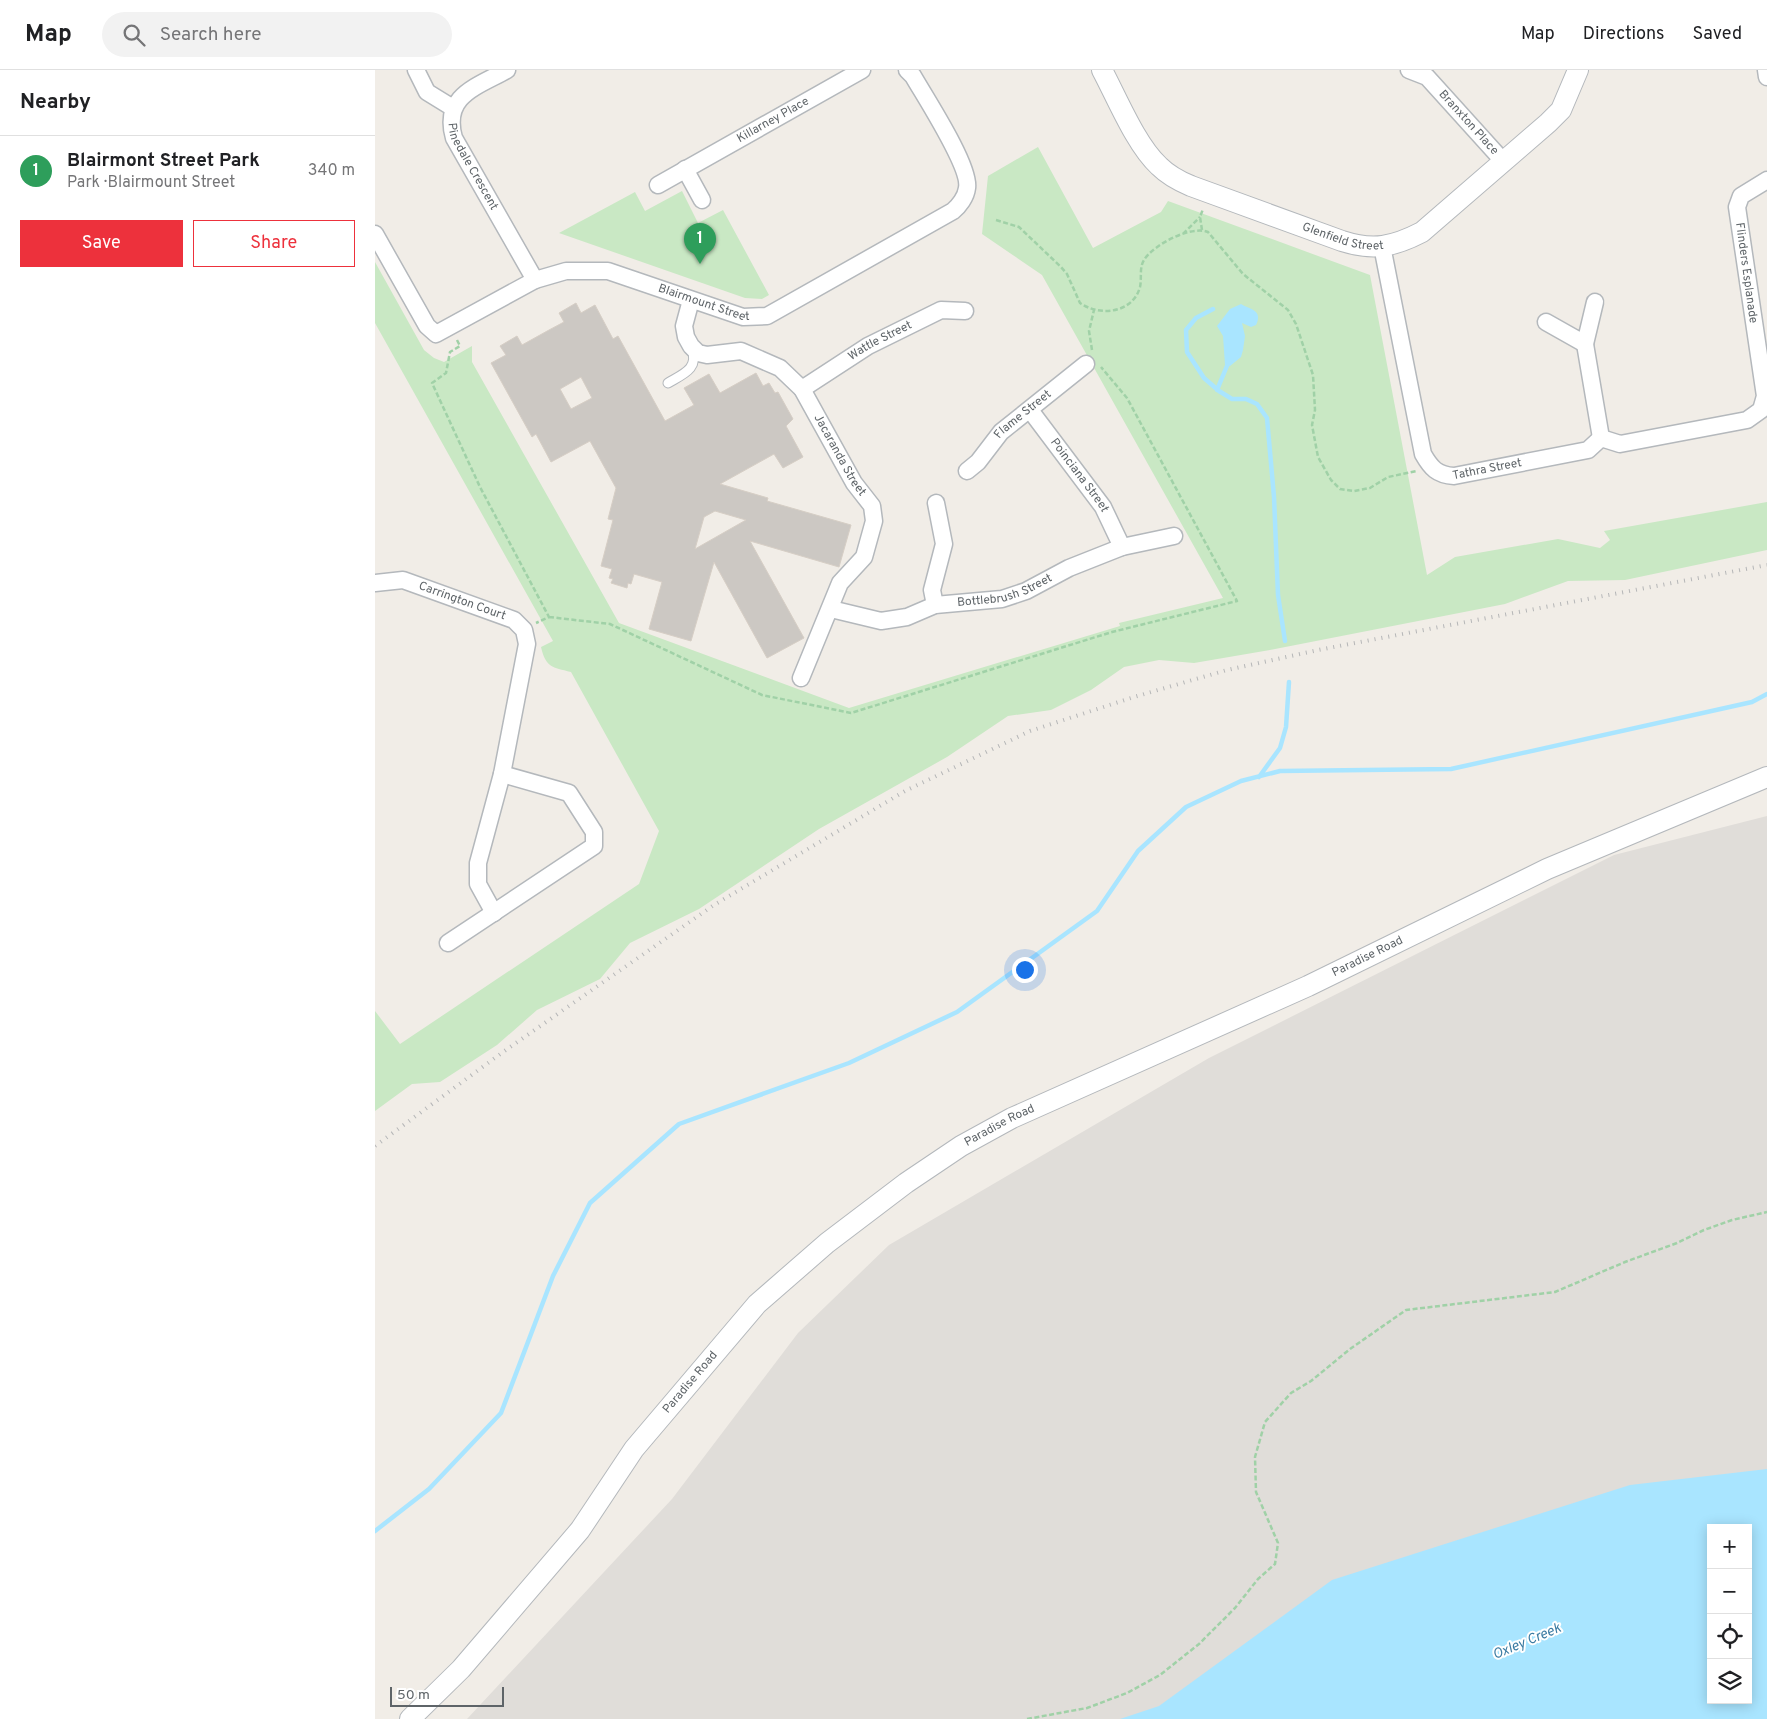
<!DOCTYPE html>
<meta charset="utf-8">
<style>
:root{--surface:#fff;--page:#f2f2f2;--text:#202124;--muted:#757577;--line:#e0e0e0;--accent:#ed313c}
body{margin:0;font-family:Overpass,sans-serif;background:var(--page);color:var(--text)}
.controls{position:absolute;right:15px;bottom:15px;display:grid;overflow:hidden;border-radius:0px;box-shadow:0 2px 12px #0003}
.controls button{width:45px;height:45px;display:grid;place-items:center;padding:0;border:0;border-bottom:1px solid var(--line);background:var(--surface);color:var(--text);font:25px sans-serif}
.scale{position:absolute;left:15px;bottom:12px;width:114px;box-sizing:border-box;padding-left:5px;border:2px solid #5e6468;border-top:0;font-size:14px;line-height:18px;white-space:nowrap;color:#5e6468;-webkit-text-stroke:4px #fff;paint-order:stroke}
.you{position:absolute;left:649px;top:899px;width:18px;height:18px;margin:-12px;border:4px solid #fff;border-radius:50%;background:#1a73e8;box-shadow:0 0 0 8px #1a73e833}
.badge{display:grid;place-items:center;width:32px;height:32px;border-radius:50%;background:var(--accent);color:#fff;font-size:16px;font-weight:700}
.pin{position:absolute;translate:-50% -41px;filter:drop-shadow(0 1px 2px #0008)}
.pin::after{content:'';position:absolute;top:26px;width:18px;height:15px;background:inherit;clip-path:polygon(0 0,100% 0,50% 100%)}
.list{margin:0;padding:0;list-style:none}
h2{display:flex;justify-content:space-between;align-items:center;height:65px;margin:0;padding:0 20px;font-size:21px}
h2 small{font-size:16px;font-weight:400;color:var(--muted)}
.list li{display:grid;grid-template-columns:32px 1fr auto;gap:15px;align-items:center;box-sizing:border-box;height:70px;padding:0 20px;border-top:1px solid var(--line)}
.list b{display:block;font-size:19px;white-space:nowrap}
.list p{margin:0;font-size:16px;white-space:nowrap;color:var(--muted)}
.list em{font-size:16px;font-style:normal;color:var(--muted)}
.actions{display:flex;gap:10px;padding:15px 20px}
.actions a{flex:1;padding:11px 0;border:1px solid var(--accent);border-radius:0px;text-align:center;font-size:18px;color:var(--accent)}
.actions .main{background:var(--accent);color:#fff}
.icon{flex:none;width:28px;height:28px;fill:none;stroke:currentColor;stroke-width:2;stroke-linecap:round;stroke-linejoin:round}
.map{position:relative;flex:none;width:1392px;height:1649px;overflow:hidden}
header{display:flex;align-items:center;gap:30px;box-sizing:border-box;height:70px;padding:0 25px;background:var(--surface);border-bottom:1px solid var(--line)}
header strong{font-size:24px}
nav{display:flex;gap:28px;margin-inline-start:auto;font-size:18px}
.search{width:350px;height:45px;background:var(--page);display:flex;align-items:center;gap:12px;box-sizing:border-box;padding:0 18px;border-radius:28px;color:var(--muted);font-size:19px}
main{display:flex}
aside{flex:1;background:var(--surface)}
.map>svg:first-child{display:block}
.industrial{fill:#e0ddd9;fill-rule:evenodd}
.green{fill:#c9e8c4}
.water{fill:#a9e5ff;fill-rule:evenodd}
.lines{fill:none;stroke-linecap:round;stroke-linejoin:round}
.stream{stroke:#a9e5ff;stroke-width:4.5}
.building{fill:#ccc8c3;stroke:#d6cec5;fill-rule:evenodd}
.service-casing{stroke:#b4b8bc;stroke-width:11}
.minor-casing{stroke:#b4b8bc;stroke-width:19}
.tertiary-casing{stroke:#b4b8bc;stroke-width:22}
.path{stroke:#a0d1a7;stroke-width:2.5;stroke-dasharray:5 2.5;stroke-linecap:butt}
.service{stroke:#fff;stroke-width:9}
.minor{stroke:#fff;stroke-width:16}
.tertiary{stroke:#fff;stroke-width:20}
.rail{stroke:#b5b6b7;stroke-width:4;stroke-dasharray:1 6;stroke-linecap:butt}
.labels{text-anchor:middle;dominant-baseline:central;stroke-width:4;stroke-linejoin:round;paint-order:stroke}
.street-label{font-size:12px;fill:#5e6468;stroke:#fff}
.water-label{font-size:14px;font-style:italic;fill:#3c7ca3;stroke:#fff}
</style>
<header>
<strong>Map</strong>
<div class="search"><svg class="icon" aria-label="search" viewBox="0 0 24 24"><circle cx="10" cy="10" r="6"/><path d="M15 15l6 6"/></svg>Search here</div>
<nav><a>Map</a><a>Directions</a><a>Saved</a></nav>
</header>
<main>
<aside>
<h2>Nearby<small></small></h2>
<ul class="list">
<li><span class="badge" style="background:#2e9e5b">1</span><div><b>Blairmont Street Park</b><p>Park · Blairmount Street</p></div><em>340 m</em></li>
</ul>
<div class="actions"><a class="main">Save</a><a>Share</a></div>
</aside>
<div class="map">
<svg width="1392" height="1649" viewBox="0 0 1392 1649">
<rect width="100%" height="100%" fill="#f1ede7"/>
<path class="industrial" d="M1392,746v903h-1300l205,-220 126,-166 91,-88 320,-187 405,-203zM1336,1458h37v172h-37z"/>
<path class="green" d="M663,77l55,101 68,-36 7,-11 202,74 57,300 28,-18 103,-18 42,9 10,-8 -6,-9 163,-29v48l-142,30 -57,1 -63,23 -235,46 -76,13 -35,-3 -35,7 -33,23 -40,20 -43,6 -61,41 -128,72 -120,80 -69,34 -30,36 -63,31 -40,35 -57,37 -28,2 -37,27v-100l25,33 239,-160 20,-53 -88,-159c-19,-5 -25,-4 -30,-25l12,-6 -178,-318v-61l49,88 10,8 10,4 28,-16v16l147,261 230,85 271,-82 -1,-3 104,-25 -181,-323 -60,-41 6,-58z
M307,121l16,32 25,-13 46,85 -7,4 -17,-1 -186,-65 76,-41 10,19z"/>
<path class="water" d="M866,234c10,6 22,6 15,21l-5,2 -9,-4 3,13 -2,14 -2,7 -11,9 -5,-1 -2,-29 -6,-10 13,-17z
M1392,1399v250h-647l39,-13 173,-126 298,-95zM1336,1458h37v172h-37z"/>
<g class="lines">
<path class="stream" d="M838,239l-17,9 -10,12 1,22 17,26 15,13 13,8h14l11,5 10,14 7,79 4,98 7,46
M842,320l12,-29
M884,707l21,-29 6,-21 3,-45
M0,1461l54,-42 72,-76 52,-137 37,-73 89,-79 170,-61 108,-51 140,-101 41,-60 48,-44 55,-26 39,-10 171,-2 301,-67 15,-8"/>
</g>
<path class="building" d="M201,233l5,10 14,-8 18,34 5,-3 47,85 29,-16 -10,-17 25,-14 11,19 36,-20 7,13 6,-3 6,10 3,-1 15,27 -7,7 17,31 -20,11 -9,-14 -54,30 48,14 -1,3 84,24 -12,42 -89,-26 54,97 -37,20 -53,-96 -23,79 -42,-12 13,-47 -28,-8 -3,10 -3,-1 -1,5 -16,-5 2,-4 -4,-1 3,-9 -11,-3 12,-46 -5,-1 8,-31 -26,-47 -39,21 -15,-28 -4,3 -41,-74 15,-8 -6,-9 17,-10 5,9 27,-15 15,-8 -5,-9zM206,307l11,21 -21,11 -11,-20zM340,441l31,9 -51,29 9,-32z"/>
<g class="lines">
<defs>
<path id="service" d="M293,313c15,-9 31,-14 24,-34"/>
<g id="minor">
<path d="M41,0l11,22 26,16"/>
<path id="s1" d="M132,0c-31,17 -65,26 -53,68l81,142"/>
<path id="s2" d="M1034,0l18,7 76,84"/>
<path d="M1391,0l1,7"/>
<path d="M310,99l17,31"/>
<path id="s3" d="M283,115l204,-115"/>
<path id="s4" d="M0,164l52,92 9,8 99,-54 31,-9h42l135,46 24,-1 186,-105c6,-5 13,-14 14,-23 4,-21 -42,-91 -54,-112l-6,-6"/>
<path id="s5" d="M1007,176l41,208c8,14 14,21 31,22l134,-26 13,-12 19,6 127,-24 14,-10 4,-14 -28,-189 4,-11 26,-16"/>
<path id="s6" d="M316,230l-7,26 2,11 5,9 7,7 9,2 34,-4 39,17 22,21 52,94 18,23 2,15 -10,36 -24,26 -39,95"/>
<path d="M1171,252l39,22 10,-42"/>
<path d="M1210,274l16,94"/>
<path id="s7" d="M427,319l66,-43 73,-36 24,1"/>
<path id="s8" d="M655,340l73,97 19,40"/>
<path id="s9" d="M592,401l11,-9 23,-30 85,-68"/>
<path id="s10" d="M0,513l28,-3 111,40 10,10 3,14 -25,130 -24,89v21l16,29"/>
<path d="M560,535l-3,-15 12,-46 -8,-41"/>
<path id="s11" d="M456,539l50,12 26,-4 28,-12 67,-6 24,-8 43,-23 53,-21 52,-11"/>
<path d="M73,873l146,-97v-14l-25,-39 -67,-19"/>
</g>
<g id="tertiary">
<path id="s12" d="M727,0c15,28 34,75 57,96 9,9 20,15 32,20l151,55c31,10 51,6 80,-9l126,-109 13,-13 17,-40"/>
<path id="s13" d="M35,1649l51,-50 119,-139 54,-81 123,-145 70,-61 79,-60 55,-37 51,-28 296,-132 239,-117 220,-92"/>
</g>
</defs>
<use href="#service" class="service-casing"/>
<use href="#minor" class="minor-casing"/>
<use href="#tertiary" class="tertiary-casing"/>
<path class="path" d="M621,150l23,7 42,40 6,7 13,29c20,14 53,10 60,-16 2,-9 -1,-19 4,-27 9,-15 47,-35 64,-28l35,42 45,36 8,14 17,51 2,35 -3,15 6,32 13,23 9,9 14,2 16,-3 18,-11 29,-6
M827,160l-2,-13 3,-8
M808,164l17,-17
M82,270l3,6 -10,6 -4,21 -14,10 48,104 69,130 -13,6
M717,280l-3,-19 5,-21
M174,547l61,7 152,71 89,18 261,-81 125,-31 -110,-203 -26,-31
M652,1649l60,-11 40,-15 33,-18 39,-31 36,-36 23,-29 17,-15 3,-21 -22,-51 -1,-35 10,-35 26,-29 20,-12 39,-32 56,-39 149,-18 70,-30 52,-19 27,-13 28,-10 35,-8"/>
<use href="#service" class="service"/>
<use href="#minor" class="minor"/>
<use href="#tertiary" class="tertiary"/>
<path class="rail" d="M0,1076l128,-94 211,-147 191,-114 125,-60 104,-34 93,-27 91,-20 449,-85"/>
</g>
<g class="labels">
<g class="street-label">
<text stroke="none"><textPath href="#s3" startOffset="132">Killarney Place</textPath></text>
<text stroke="none"><textPath href="#s2" startOffset="81">Branxton Place</textPath></text>
<text stroke="none"><textPath href="#s1" startOffset="130">Pinedale Crescent</textPath></text>
<text stroke="none"><textPath href="#s12" startOffset="311">Glenfield Street</textPath></text>
<text transform="translate(1371 203) rotate(82)">Flinders Esplanade</text>
<text stroke="none"><textPath href="#s4" startOffset="406">Blairmount Street</textPath></text>
<text stroke="none"><textPath href="#s7" startOffset="92">Wattle Street</textPath></text>
<text stroke="none"><textPath href="#s9" startOffset="80">Flame Street</textPath></text>
<text stroke="none"><textPath href="#s6" startOffset="251">Jacaranda Street</textPath></text>
<text stroke="none"><textPath href="#s5" startOffset="286">Tathra Street</textPath></text>
<text stroke="none"><textPath href="#s8" startOffset="82">Poinciana Street</textPath></text>
<text stroke="none"><textPath href="#s11" startOffset="180">Bottlebrush Street</textPath></text>
<text stroke="none"><textPath href="#s10" startOffset="91">Carrington Court</textPath></text>
<text stroke="none"><textPath href="#s13" startOffset="1249">Paradise Road</textPath></text>
<text stroke="none"><textPath href="#s13" startOffset="844">Paradise Road</textPath></text>
<text stroke="none"><textPath href="#s13" startOffset="439">Paradise Road</textPath></text>
</g>
<g class="water-label">
<text transform="translate(1152 1572) rotate(-23)">Oxley Creek</text>
</g>
</g>
</svg>
<div class="controls">
<button>+</button>
<button>−</button>
<button><svg class="icon" aria-label="locate" viewBox="0 0 24 24"><circle cx="12" cy="12" r="6"/><path d="M12 2v4M12 18v4M2 12h4M18 12h4"/></svg></button>
<button><svg class="icon" aria-label="layers" viewBox="0 0 24 24"><path d="M12 4l9 5-9 5-9-5zM3 14l9 5 9-5"/></svg></button>
</div>
<div class="scale">50 m</div>
<div class="you"></div>
<div class="pin badge" style="left:325px;top:194px;background:#2e9e5b">1</div>
</div>
</main>
